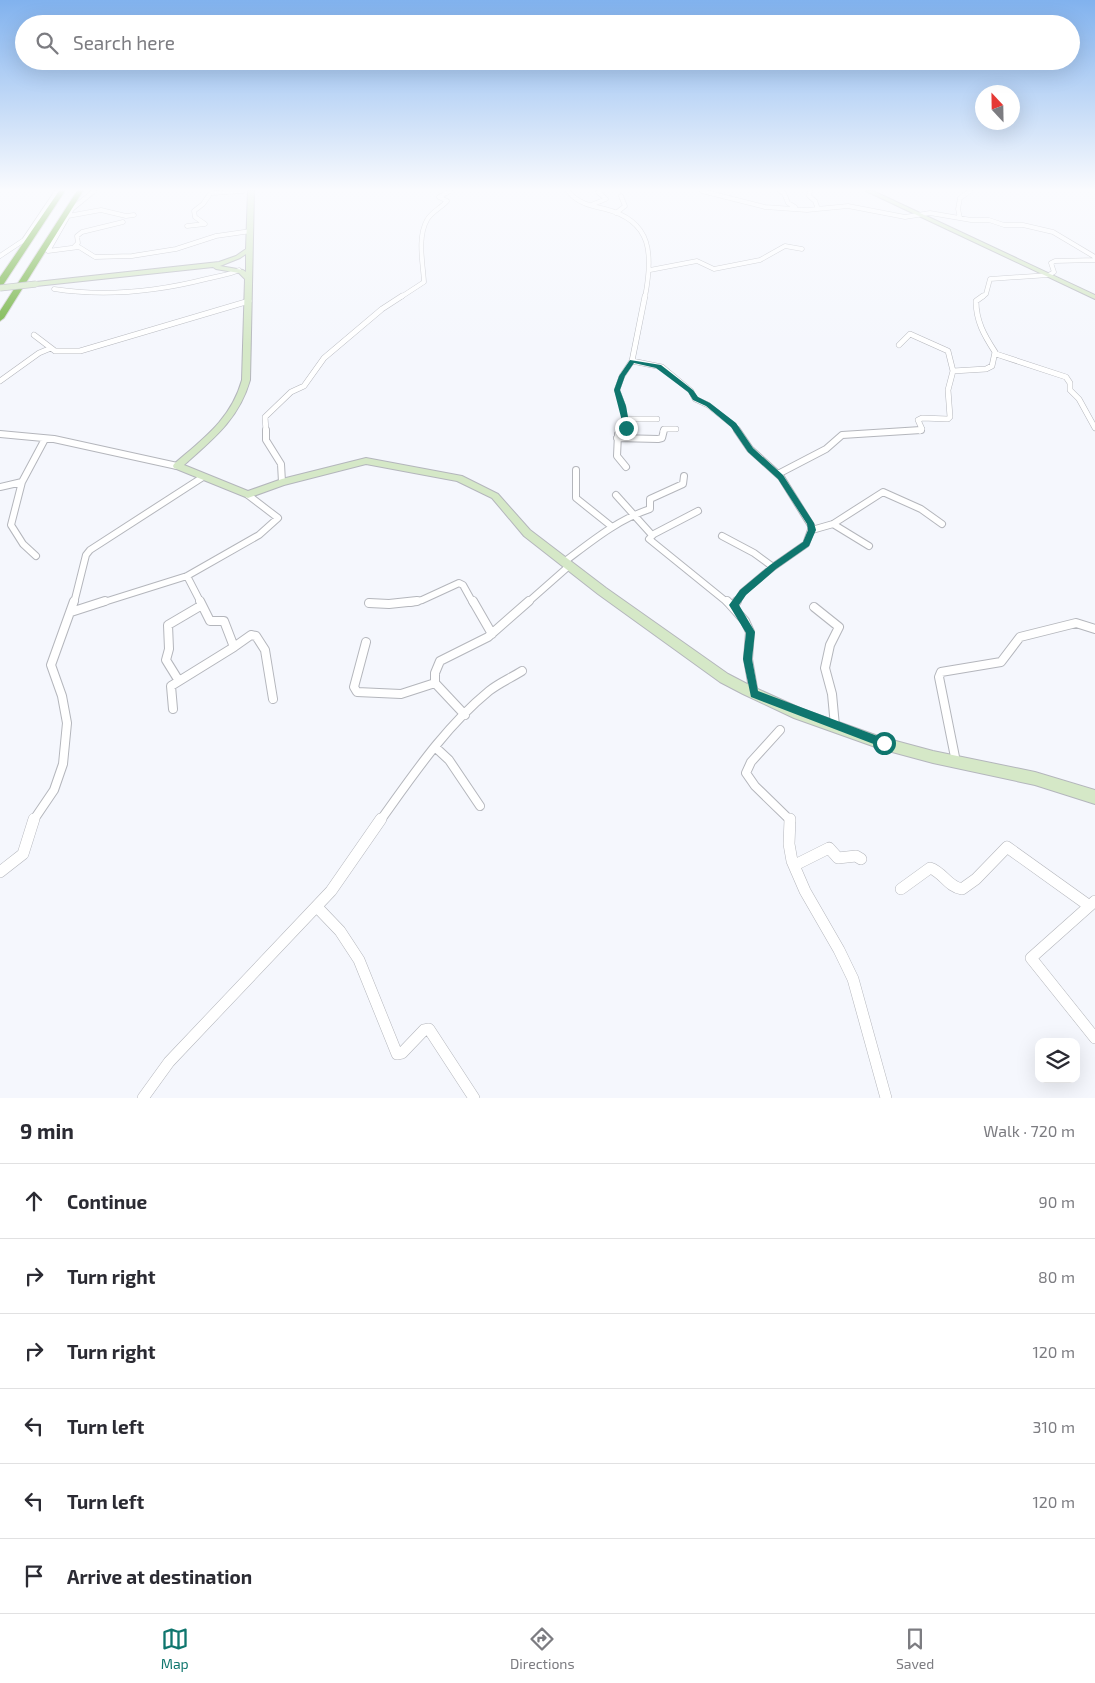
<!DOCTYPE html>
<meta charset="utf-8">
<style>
:root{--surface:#fff;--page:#f2f2f3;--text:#2b2b33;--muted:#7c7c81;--line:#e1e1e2;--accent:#0f766e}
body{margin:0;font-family:"Exo 2",sans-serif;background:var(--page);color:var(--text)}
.controls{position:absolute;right:15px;bottom:15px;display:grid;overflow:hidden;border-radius:10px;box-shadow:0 5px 20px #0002}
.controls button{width:45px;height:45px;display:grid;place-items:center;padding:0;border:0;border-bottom:1px solid var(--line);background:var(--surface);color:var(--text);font:25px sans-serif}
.compass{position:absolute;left:975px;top:85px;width:45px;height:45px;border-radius:50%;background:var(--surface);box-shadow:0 5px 20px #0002;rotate:338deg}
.stop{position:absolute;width:15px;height:15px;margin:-11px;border:4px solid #0f766e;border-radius:50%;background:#fff}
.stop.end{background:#0f766e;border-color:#fff;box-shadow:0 1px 5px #0008}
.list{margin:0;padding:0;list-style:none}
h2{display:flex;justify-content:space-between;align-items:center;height:65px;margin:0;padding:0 20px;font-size:21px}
h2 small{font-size:16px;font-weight:400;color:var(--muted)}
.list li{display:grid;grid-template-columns:32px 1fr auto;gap:15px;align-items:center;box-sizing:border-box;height:75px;padding:0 20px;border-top:1px solid var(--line)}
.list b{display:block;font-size:19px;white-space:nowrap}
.list em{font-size:16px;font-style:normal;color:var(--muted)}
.icon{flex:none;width:28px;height:28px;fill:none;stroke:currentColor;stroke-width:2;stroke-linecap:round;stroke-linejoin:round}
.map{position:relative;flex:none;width:1095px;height:1098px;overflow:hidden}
.search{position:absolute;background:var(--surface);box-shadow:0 5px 20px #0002;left:15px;right:15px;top:15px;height:55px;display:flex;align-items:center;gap:12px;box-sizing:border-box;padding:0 18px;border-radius:28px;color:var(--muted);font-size:19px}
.sheet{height:515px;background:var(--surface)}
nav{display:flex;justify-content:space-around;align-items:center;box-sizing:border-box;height:70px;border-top:1px solid var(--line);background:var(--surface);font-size:14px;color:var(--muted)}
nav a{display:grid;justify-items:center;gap:2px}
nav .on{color:var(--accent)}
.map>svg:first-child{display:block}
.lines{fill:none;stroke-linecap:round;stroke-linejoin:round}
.street-far4-casing{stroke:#b4b6bc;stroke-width:5}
.street-far3-casing{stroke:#b4b6bc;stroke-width:6}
.street-far2-casing{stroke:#b4b6bc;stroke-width:8}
.street-far1-casing{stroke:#b4b6bc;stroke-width:10}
.street-casing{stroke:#b4b6bc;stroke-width:12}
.secondary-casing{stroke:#b4b6bc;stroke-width:2}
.highway-casing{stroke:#d3d3d4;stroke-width:2}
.street-far4{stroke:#fff;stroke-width:4}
.street-far3{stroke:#fff;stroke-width:5}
.street-far2{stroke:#fff;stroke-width:6}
.street-far1{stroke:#fff;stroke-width:8}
.street{stroke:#fff;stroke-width:11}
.secondary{fill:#d5e8c7;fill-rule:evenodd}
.highway{fill:#73b343;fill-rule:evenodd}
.secondary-bridge-casing{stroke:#b4b6bc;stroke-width:7;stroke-linecap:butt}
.secondary-bridge{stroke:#d5e8c7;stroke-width:5.5}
.route{fill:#0f766e}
</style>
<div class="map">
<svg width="1095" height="1098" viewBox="0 0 1095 1098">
<rect width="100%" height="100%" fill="#f5f7fd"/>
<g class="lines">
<defs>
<path id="street-far4" d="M94,191l-22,18 -24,42 31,-4 16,10 37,-1 44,-7 40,-13 35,-5
M568,191c9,12 23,15 37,18 48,12 48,46 40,88
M702,191l63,16 42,3 41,-4 57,11 25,-4 41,7h18l15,5h19l30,7 42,25
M780,191l4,2 4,10 7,4
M810,191l-1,5 6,5 3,8
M212,193l31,-2
M591,205l15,-6 -8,-7
M616,213l9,-7 -4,-10
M68,216l33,-6 25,6 8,-1
M960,218l-2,-9 2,-11 10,-7
M187,226l18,-2 -10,-7 -1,-6 9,-7 9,-13
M74,247l4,-4 -1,-7 5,-4 41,-10
M0,256l24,-16 33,-49
M650,270l47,-9 17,8 46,-9 25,-14 17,3
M54,289c52,8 101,3 152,-10 11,-3 23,-4 33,-9
M401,297l23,-15c-1,-19 -7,-44 3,-62 4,-8 14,-12 20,-19l-8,-4 11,-6
M982,297l4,-3 4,-15 59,-4 5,-3 -3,-9 4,-2 40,-1"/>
<path id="street-far3" d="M34,335l21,16h25l169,-50
M899,345l11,-11 38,17 5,20 -5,19 2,27 -2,2 -26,-1 -4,2 4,9 -2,2
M996,354l70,23 4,6v7l9,9 16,29
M632,361l30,6 29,24 4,8 13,6 25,20 5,6
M953,371l33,-2 6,-3 3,-14c-11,-17 -19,-31 -19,-51l7,-5
M0,381l39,-28 12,-5
M625,419h32
M266,431l-1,-14 26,-25 13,-6 20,-28 58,-49 20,-13
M621,431l5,-3 -3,-22 -6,-16 5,-14 10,-15 13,-65
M663,431l1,-2h12"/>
<path id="street-far2" d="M266,430v10l15,24 1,18
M623,430l-5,4 -1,22 9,11
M0,434l54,5 123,27
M617,438l41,1 4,-1 2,-8
M576,470v28l35,28
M778,474l48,-25 16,-14 79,-5
M22,482l-11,43 12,19 13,12
M0,487l22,-5 23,-43
M616,495l36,40 46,-24
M833,524l36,22
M812,530l21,-6 50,-32 38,17 21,15
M653,535l-4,4 79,64
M722,536l32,17 19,14
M564,562c28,-21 53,-42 86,-53v-10l33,-15 1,-8
M187,576l14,27
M74,603l12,-48 4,-5 113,-73
M101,603l86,-27 72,-41 19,-17 -30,-23
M410,603l12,-3 37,-17 4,2 10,18
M527,603l42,-37
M736,603l7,-11 30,-25 33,-23 6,-17 -31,-50 -31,-28 -13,-19"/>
<path id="street-far1" d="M200,601l10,20h14l10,26 17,-12 5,1 9,14 8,49
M473,601l19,33
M727,601l18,20 5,11 -2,27 6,35
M369,603l20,1 28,-3
M734,605l3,-4
M814,607l25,20 -9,18 -5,23 7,26 3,32
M71,612l34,-11
M366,642l-12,45 3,5 44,2 34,-11
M179,681l-13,-21 3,-11 -1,-24 34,-20
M173,709l-2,-23 63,-39
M465,715l-30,-32v-10l5,-12 48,-24 41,-36
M780,730l-29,32 -5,11 9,13 36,35
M435,747l14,13 31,46
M956,762l-17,-85 2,-5 60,-10 19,-25 56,-14 19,6
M33,821l21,-31 9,-26 4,-41 -5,-27 -11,-31 23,-64
M380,821c33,-46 65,-94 109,-130 10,-8 22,-13 33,-20"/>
<path id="street" d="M790,819l-1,25 3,17 13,30 34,59 14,29 33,119
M795,865l34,-17 9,10 18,-2 5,3
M0,872l23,-18 11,-35
M901,889l29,-21c13,4 18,19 32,21l14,-10 31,-32 81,58
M1095,901l-64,57 64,80
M317,907l23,24 19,29 38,94 5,-1 22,-23 5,-1 45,69
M143,1098l26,-36 162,-171 50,-72"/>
<path id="secondary" d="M248,191h6l-4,189c-11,39 -37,59 -66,85l64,26 34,-12 84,-21 96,18 36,18 32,36 76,58 122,86 23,12 51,23 79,28 52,14 102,21 60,18v14l-60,-19 -102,-22 -52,-14 -87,-31 -51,-24 -23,-12 -122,-88 -74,-58 -32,-38 -35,-17 -91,-17 -82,21 -36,13 -74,-30 -1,-2 1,-2c30,-26 57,-45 68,-84l3,-101 -6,-6 -23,-4 -3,-2 -177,19 -3,-2 3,-2 183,-20 17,-6 10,-7zM246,254v18l-3,-2 -23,-4 20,-8z
M866,191h7l222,104v4z"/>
<path id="highway" d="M59,191h6l-62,94h-3v-8z
M77,191h6l-79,127 -4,3v-10z"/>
</defs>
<use href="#street-far4" class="street-far4-casing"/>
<use href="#street-far3" class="street-far3-casing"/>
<use href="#street-far2" class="street-far2-casing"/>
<use href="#street-far1" class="street-far1-casing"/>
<use href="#street" class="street-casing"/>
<use href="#secondary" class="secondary-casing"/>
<use href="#highway" class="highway-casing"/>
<use href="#street-far4" class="street-far4"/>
<use href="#street-far3" class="street-far3"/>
<use href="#street-far2" class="street-far2"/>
<use href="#street-far1" class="street-far1"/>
<use href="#street" class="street"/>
<use href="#secondary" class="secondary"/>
<use href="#highway" class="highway"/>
<defs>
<path id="secondary-bridge" d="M0,288l36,-4"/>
</defs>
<use href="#secondary-bridge" class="secondary-bridge-casing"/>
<use href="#secondary-bridge" class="secondary-bridge"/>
</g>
<linearGradient id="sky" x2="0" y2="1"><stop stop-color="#81b2ee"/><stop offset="0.55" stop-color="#fafbfe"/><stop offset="1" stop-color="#fafbfe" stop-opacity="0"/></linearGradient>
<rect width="1095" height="345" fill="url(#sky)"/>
<path class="route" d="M630,360l31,5 32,25 5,7 12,6 26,20 17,25 30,27 31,48 2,7 -7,16 -33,23 -30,26 -7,10 16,27 -3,27 6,32 130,49v7l-4,1 -133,-51 -8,-38 3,-26 -17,-28 11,-15 30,-25 33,-23 5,-12 -1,-6 -29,-45 -30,-27 -17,-25 -25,-21 -13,-6 -5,-8 -32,-24 -22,-5 -9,13 -5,14 6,16 4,22 -6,1 -10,-39 5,-14z"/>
</svg>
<div class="controls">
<button><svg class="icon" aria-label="layers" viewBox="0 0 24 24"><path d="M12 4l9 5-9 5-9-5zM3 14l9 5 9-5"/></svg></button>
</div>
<svg class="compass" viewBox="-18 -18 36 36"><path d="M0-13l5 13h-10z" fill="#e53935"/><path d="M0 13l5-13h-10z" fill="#7c7c81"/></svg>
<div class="stop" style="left:884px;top:743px"></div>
<div class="stop end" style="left:626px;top:428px"></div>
<div class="search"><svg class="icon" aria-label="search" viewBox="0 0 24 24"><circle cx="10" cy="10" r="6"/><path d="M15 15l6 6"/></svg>Search here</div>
</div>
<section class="sheet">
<h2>9 min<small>Walk · 720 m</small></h2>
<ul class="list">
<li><svg class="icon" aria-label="ahead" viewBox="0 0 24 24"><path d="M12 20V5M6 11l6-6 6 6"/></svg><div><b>Continue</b></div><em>90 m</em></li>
<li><svg class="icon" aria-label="right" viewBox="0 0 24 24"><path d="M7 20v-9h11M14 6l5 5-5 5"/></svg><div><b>Turn right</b></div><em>80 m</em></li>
<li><svg class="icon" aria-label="right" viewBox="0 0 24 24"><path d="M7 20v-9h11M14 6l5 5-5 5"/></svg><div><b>Turn right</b></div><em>120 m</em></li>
<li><svg class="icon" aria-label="left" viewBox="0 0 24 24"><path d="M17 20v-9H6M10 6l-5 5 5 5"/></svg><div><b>Turn left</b></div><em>310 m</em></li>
<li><svg class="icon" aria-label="left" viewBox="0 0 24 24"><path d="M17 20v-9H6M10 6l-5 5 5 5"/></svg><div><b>Turn left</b></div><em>120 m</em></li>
<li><svg class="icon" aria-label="arrive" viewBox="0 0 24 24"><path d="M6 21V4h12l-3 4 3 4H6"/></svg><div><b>Arrive at destination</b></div></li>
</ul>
</section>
<nav>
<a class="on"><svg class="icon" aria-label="map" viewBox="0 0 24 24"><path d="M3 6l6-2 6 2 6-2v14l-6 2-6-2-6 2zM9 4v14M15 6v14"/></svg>Map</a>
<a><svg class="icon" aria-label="directions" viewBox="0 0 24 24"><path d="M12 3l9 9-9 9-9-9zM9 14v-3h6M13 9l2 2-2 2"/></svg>Directions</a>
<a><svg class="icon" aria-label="saved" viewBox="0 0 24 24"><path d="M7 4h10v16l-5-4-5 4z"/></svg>Saved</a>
</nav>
